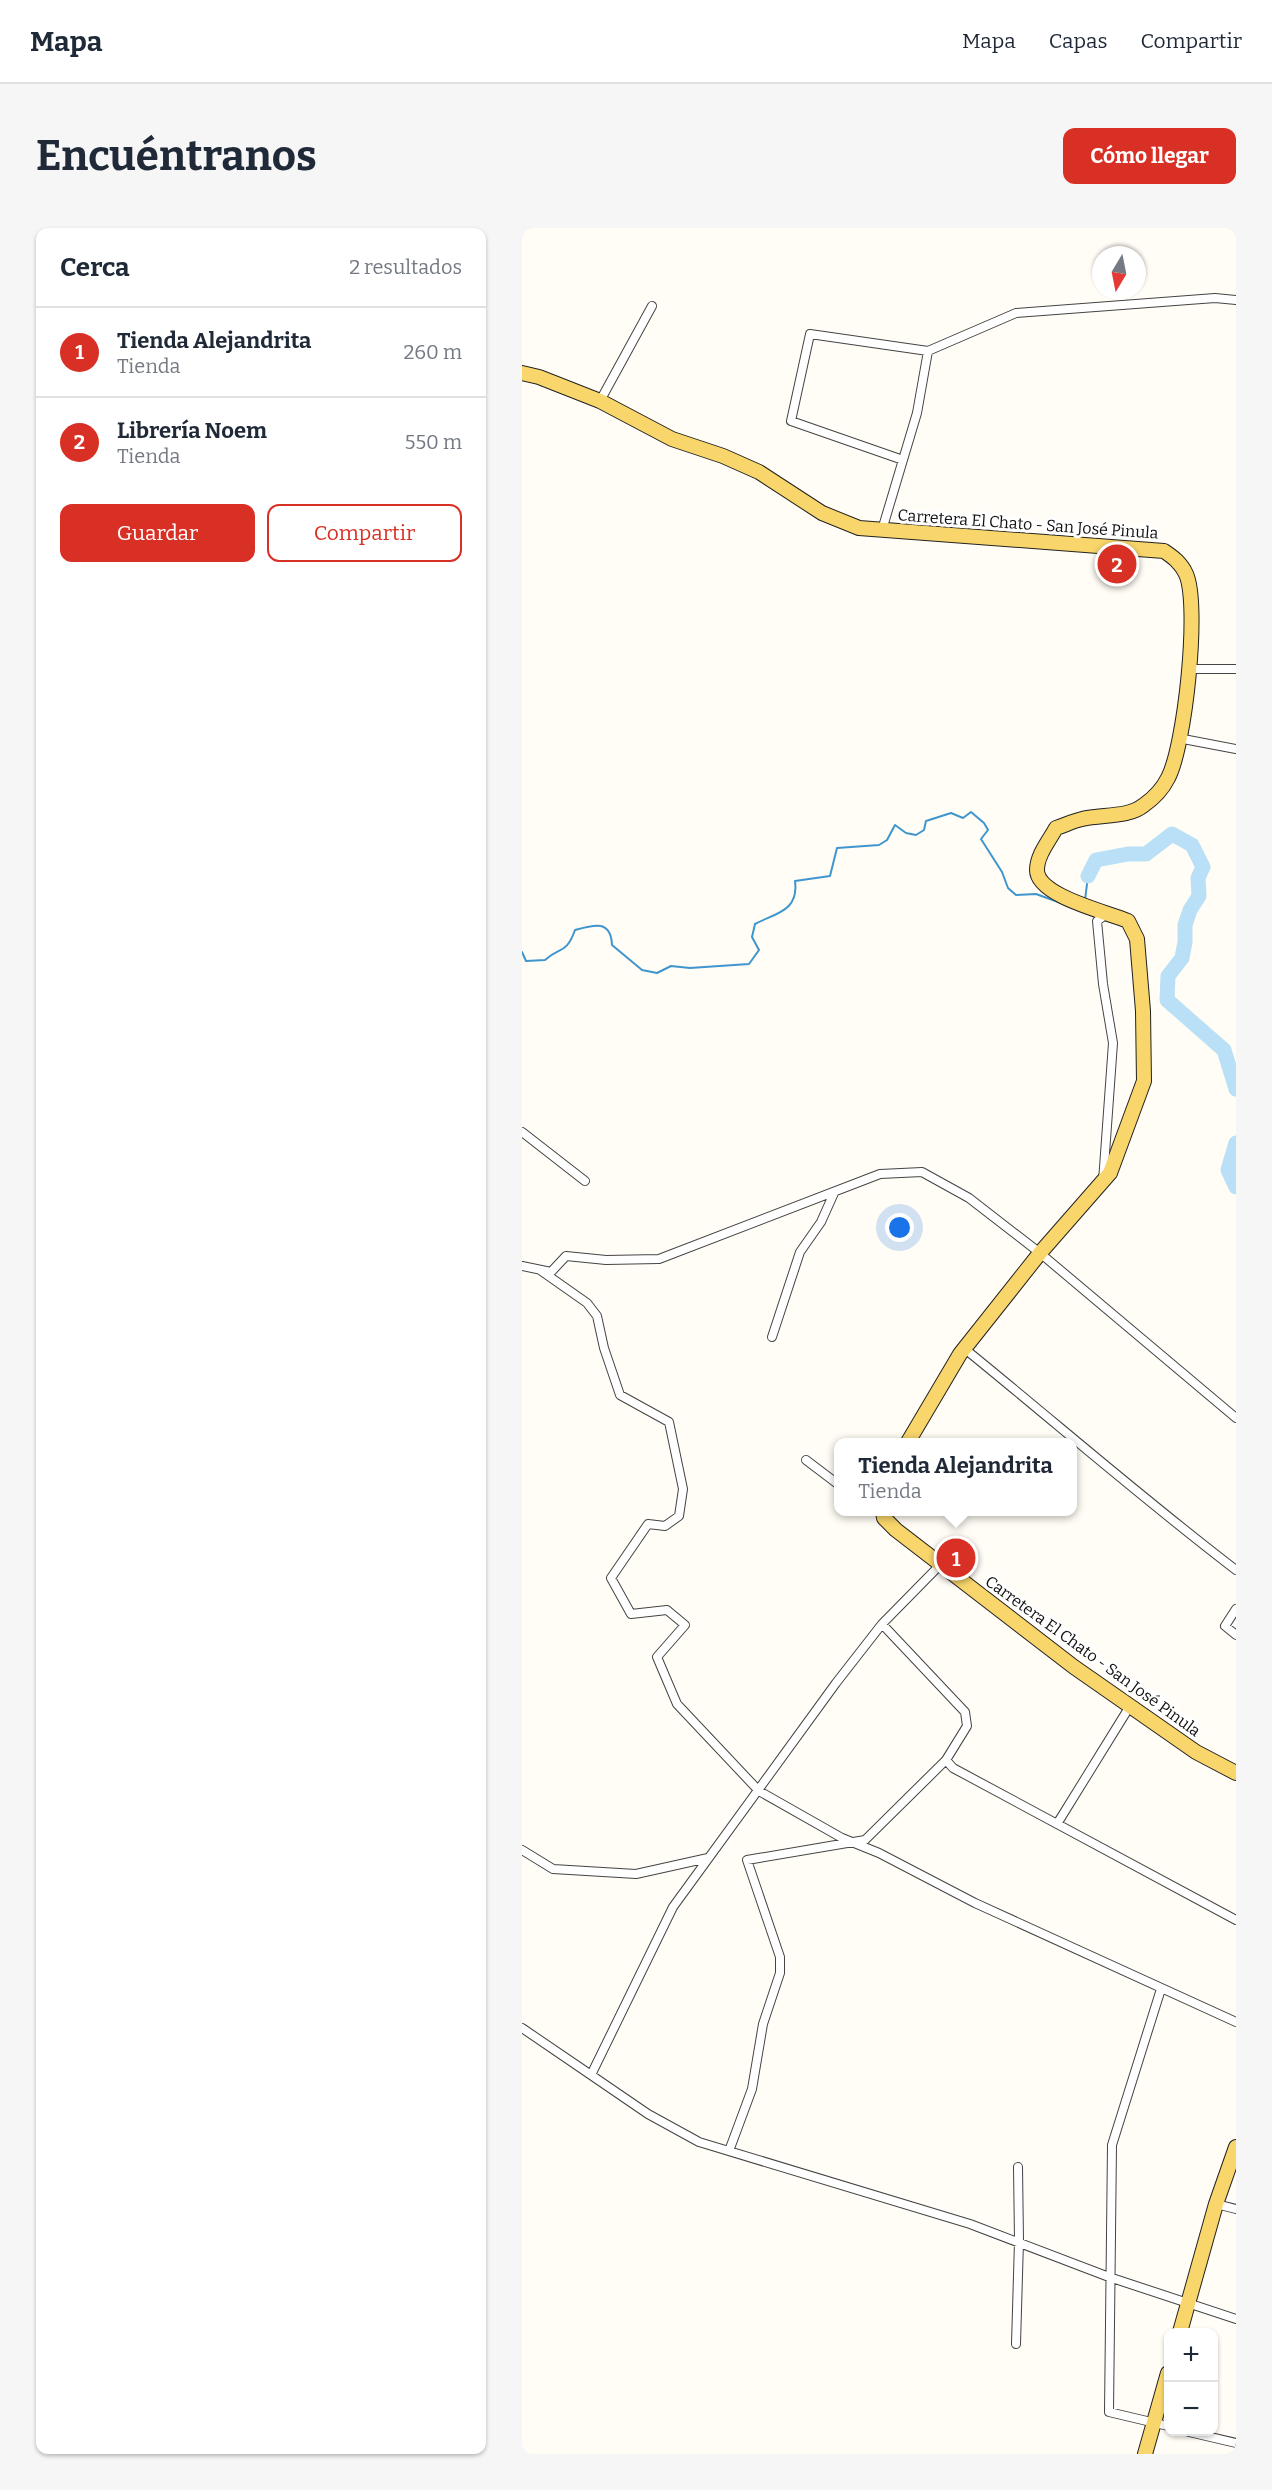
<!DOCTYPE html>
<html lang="es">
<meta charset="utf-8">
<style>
:root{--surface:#fff;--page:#f6f6f7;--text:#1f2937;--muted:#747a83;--line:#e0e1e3;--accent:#d93025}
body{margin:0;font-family:Bitter,serif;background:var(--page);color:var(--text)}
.controls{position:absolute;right:18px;bottom:18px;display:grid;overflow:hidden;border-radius:12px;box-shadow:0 2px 4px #0004}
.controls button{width:54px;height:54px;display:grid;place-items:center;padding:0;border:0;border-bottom:2px solid var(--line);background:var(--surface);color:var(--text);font:30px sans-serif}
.compass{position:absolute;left:570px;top:18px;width:54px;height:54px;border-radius:50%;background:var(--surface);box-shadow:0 2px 4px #0004;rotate:190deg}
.you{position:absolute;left:378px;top:1000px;width:21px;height:21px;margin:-15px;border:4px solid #fff;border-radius:50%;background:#1a73e8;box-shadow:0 0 0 9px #1a73e833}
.badge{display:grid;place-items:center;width:39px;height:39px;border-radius:50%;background:var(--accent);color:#fff;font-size:20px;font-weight:700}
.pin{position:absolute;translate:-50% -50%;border:3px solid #fff;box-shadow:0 2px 6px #0006}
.popup{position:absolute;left:312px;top:1210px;width:243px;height:78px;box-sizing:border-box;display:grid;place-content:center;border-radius:12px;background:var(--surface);filter:drop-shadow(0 2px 4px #0005);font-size:20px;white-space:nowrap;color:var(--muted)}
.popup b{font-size:22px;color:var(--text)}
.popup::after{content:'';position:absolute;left:50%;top:100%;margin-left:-12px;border:12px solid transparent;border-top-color:var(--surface)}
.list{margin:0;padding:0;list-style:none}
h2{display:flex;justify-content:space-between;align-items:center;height:78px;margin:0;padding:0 24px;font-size:26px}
h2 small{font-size:20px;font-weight:400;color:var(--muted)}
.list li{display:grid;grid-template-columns:39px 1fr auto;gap:18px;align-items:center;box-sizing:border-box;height:90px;padding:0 24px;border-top:2px solid var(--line)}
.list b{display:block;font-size:22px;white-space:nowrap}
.list p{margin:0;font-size:20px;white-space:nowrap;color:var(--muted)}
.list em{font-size:20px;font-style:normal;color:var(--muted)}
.actions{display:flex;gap:12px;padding:18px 24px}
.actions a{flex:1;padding:14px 0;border:2px solid var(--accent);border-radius:12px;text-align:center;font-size:21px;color:var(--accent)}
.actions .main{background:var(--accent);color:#fff}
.map{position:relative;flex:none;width:714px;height:2226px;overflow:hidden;border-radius:12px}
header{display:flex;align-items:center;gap:36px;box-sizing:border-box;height:84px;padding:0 30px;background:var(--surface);border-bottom:2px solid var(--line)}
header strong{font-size:28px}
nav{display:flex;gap:33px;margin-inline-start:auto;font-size:21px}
.intro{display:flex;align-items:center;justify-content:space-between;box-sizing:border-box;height:144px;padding:0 36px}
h1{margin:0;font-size:42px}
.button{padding:15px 27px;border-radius:12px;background:var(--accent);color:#fff;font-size:21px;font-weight:700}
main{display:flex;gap:36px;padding:0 36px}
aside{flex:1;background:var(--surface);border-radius:12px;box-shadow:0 2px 4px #0004}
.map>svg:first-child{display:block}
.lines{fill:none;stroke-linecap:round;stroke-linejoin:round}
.stream{stroke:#3f96cf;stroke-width:2}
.river{stroke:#b9e0f7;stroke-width:15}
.minor-casing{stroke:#444;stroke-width:10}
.primary-casing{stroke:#222;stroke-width:16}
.minor{stroke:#fff;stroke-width:8}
.primary{stroke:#f9d66b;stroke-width:14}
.labels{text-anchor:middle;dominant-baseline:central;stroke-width:6;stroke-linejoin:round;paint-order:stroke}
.street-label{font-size:16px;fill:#111;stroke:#fff}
</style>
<header>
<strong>Mapa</strong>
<nav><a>Mapa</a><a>Capas</a><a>Compartir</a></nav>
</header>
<div class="intro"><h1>Encuéntranos</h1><a class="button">Cómo llegar</a></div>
<main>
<aside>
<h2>Cerca<small>2 resultados</small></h2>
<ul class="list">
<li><span class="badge">1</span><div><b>Tienda Alejandrita</b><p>Tienda</p></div><em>260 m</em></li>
<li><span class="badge">2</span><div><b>Librería Noem</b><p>Tienda</p></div><em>550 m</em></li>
</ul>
<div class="actions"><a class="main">Guardar</a><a>Compartir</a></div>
</aside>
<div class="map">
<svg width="714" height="2226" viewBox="0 0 714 2226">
<rect width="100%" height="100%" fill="#fffdf5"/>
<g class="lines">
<path class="stream" d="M563,672l3,-24
M0,724l4,9 19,-1c15,-14 21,-5 30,-30 18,-5 36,-11 37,15l30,25 15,3 14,-7 19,2 59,-4 10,-14 -7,-13 3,-13c21,-11 44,-13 40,-43l35,-5 7,-28 42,-3 8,-5 8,-15 11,8 10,2 8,-5 2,-9 25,-8 12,5 8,-6 13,11 4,7 -7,9 21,33 6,16 8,7 20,-1 36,13"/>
<path class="river" d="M566,648l8,-16 32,-6h18l26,-20 20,11 11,22 -5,11 1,18 -9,14 -5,15v17l-3,16 -14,18 -1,24 57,50 12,39
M714,915l-8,27 8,17"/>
<defs>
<path id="minor" d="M78,173l52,-95
M381,232l-112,-39 19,-87 118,17 88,-38 199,-15 21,2
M360,302l35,-117 11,-62
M668,441h46
M656,510l58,11
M0,904l63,49
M581,953l10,-138 -10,-59 -6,-63 11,-8
M0,1038l29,6 15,-16 40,4 53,-1 221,-85 42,-2 47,26 71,55 196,165
M18,1042l47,33 10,13 7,32 16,47 49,27 14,67 -4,27 -14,10 -17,-2 -37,54 20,36 36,-4 18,15 -28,32 20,47 82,87 83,47 37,15 96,50 261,119
M250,1109l28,-85 21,-30 13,-29
M443,1121c90,73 178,150 271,221
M284,1232l33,25
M419,1336l-59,60 -46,59 -163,224 -82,168 57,39 51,28 271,82 139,53 127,42
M714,1381l-11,17 11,9
M360,1396l83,88 2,14 -21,34 7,8 283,152
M535,1596l73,-118
M0,1622l31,19 83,5 72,-16
M639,1761l-49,156 -3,267 59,14
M0,1800l69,47
M207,1923l23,-62 11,-65 17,-51v-16l-33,-97 118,-20 81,-80
M694,1976l20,5
M494,2116l3,-103 -1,-74
M667,2204l47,11"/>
<path id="primary" d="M0,145l17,4 61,24 72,38 51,17 36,16 63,41 37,15 305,23c9,6 17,12 22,23 14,31 -1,172 -18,204 -5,10 -14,20 -24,27 -16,13 -42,9 -62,14 -9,2 -17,6 -26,9 -7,13 -19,27 -19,42 0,26 70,42 91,51l9,18 6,72 1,70 -34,92 -70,80 -80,101 -52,88
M361,1284l1,6 12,12 178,137 122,85 40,21
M658,2104l36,-128 20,-57
M623,2226l23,-81"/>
</defs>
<use href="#minor" class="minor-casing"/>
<use href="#primary" class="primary-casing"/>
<use href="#minor" class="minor"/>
<use href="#primary" class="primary"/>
</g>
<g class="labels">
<g class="street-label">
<text transform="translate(506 296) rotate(4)">Carretera El Chato - San José Pinula</text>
<text transform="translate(571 1428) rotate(36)">Carretera El Chato - San José Pinula</text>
</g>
</g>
</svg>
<div class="controls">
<button>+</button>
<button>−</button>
</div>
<svg class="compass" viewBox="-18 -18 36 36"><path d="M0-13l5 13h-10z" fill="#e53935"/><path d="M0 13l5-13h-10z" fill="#747a83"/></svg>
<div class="you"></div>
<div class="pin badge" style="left:434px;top:1330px">1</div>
<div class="popup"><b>Tienda Alejandrita</b>Tienda</div>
<div class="pin badge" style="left:595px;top:336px">2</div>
</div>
</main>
